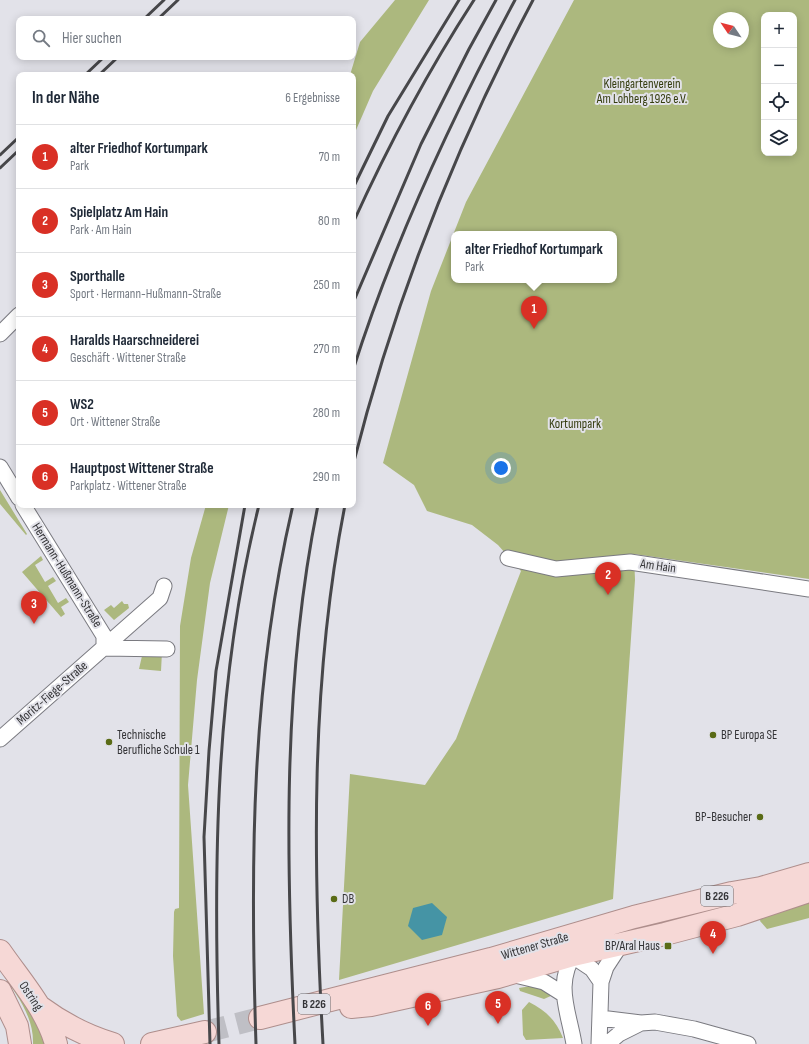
<!DOCTYPE html>
<html lang="de">
<meta charset="utf-8">
<style>
:root{--surface:#fff;--page:#f2f2f3;--text:#1f2937;--muted:#747a83;--line:#e0e1e3;--accent:#d93025}
body{margin:0;font-family:"Sofia Sans Condensed",sans-serif;background:var(--page);color:var(--text)}
.controls{position:absolute;right:12px;top:12px;display:grid;overflow:hidden;border-radius:8px;box-shadow:0 2px 10px #0003}
.controls button{width:36px;height:36px;display:grid;place-items:center;padding:0;border:0;border-bottom:1px solid var(--line);background:var(--surface);color:var(--text);font:20px sans-serif}
.compass{position:absolute;left:713px;top:12px;width:36px;height:36px;border-radius:50%;background:var(--surface);box-shadow:0 2px 10px #0003;rotate:305deg}
.you{position:absolute;left:501px;top:468px;width:14px;height:14px;margin:-10px;border:3px solid #fff;border-radius:50%;background:#1a73e8;box-shadow:0 0 0 6px #1a73e833}
.badge{display:grid;place-items:center;width:26px;height:26px;border-radius:50%;background:var(--accent);color:#fff;font-size:13px;font-weight:700}
.pin{position:absolute;translate:-50% -33px;filter:drop-shadow(0 1px 2px #0008)}
.pin::after{content:'';position:absolute;top:21px;width:14px;height:12px;background:inherit;clip-path:polygon(0 0,100% 0,50% 100%)}
.popup{position:absolute;left:451px;top:231px;width:166px;height:52px;box-sizing:border-box;display:grid;place-content:center;border-radius:8px;background:var(--surface);filter:drop-shadow(0 1px 3px #0005);font-size:13px;white-space:nowrap;color:var(--muted)}
.popup b{font-size:15px;color:var(--text)}
.popup::after{content:'';position:absolute;left:50%;top:100%;margin-left:-8px;border:8px solid transparent;border-top-color:var(--surface)}
.list{margin:0;padding:0;list-style:none}
h2{display:flex;justify-content:space-between;align-items:center;height:52px;margin:0;padding:0 16px;font-size:17px}
h2 small{font-size:13px;font-weight:400;color:var(--muted)}
.list li{display:grid;grid-template-columns:26px 1fr auto;gap:12px;align-items:center;box-sizing:border-box;height:64px;padding:0 16px;border-top:1px solid var(--line)}
.list b{display:block;font-size:15px;white-space:nowrap}
.list p{margin:0;font-size:13px;white-space:nowrap;color:var(--muted)}
.list em{font-size:13px;font-style:normal;color:var(--muted)}
.icon{flex:none;width:22px;height:22px;fill:none;stroke:currentColor;stroke-width:2;stroke-linecap:round;stroke-linejoin:round}
.map{position:relative;flex:none;width:809px;height:1044px;overflow:hidden}
.search{position:absolute;background:var(--surface);box-shadow:0 2px 10px #0003;left:16px;top:16px;width:340px;height:44px;display:flex;align-items:center;gap:10px;box-sizing:border-box;padding:0 14px;border-radius:8px;color:var(--muted);font-size:15px}
.panel{position:absolute;background:var(--surface);box-shadow:0 2px 10px #0003;left:16px;top:72px;width:340px;height:436px;border-radius:8px}
.map>svg:first-child{display:block}
.green{fill:#acb87e;fill-rule:evenodd}
.water{fill:#4594a5}
.lines{fill:none;stroke-linecap:round;stroke-linejoin:round}
.primary-tunnel{stroke:#bfbfc5;stroke-width:22;stroke-dasharray:22 11;stroke-linecap:butt}
.street-casing{stroke:#7a7a80;stroke-width:17}
.primary-casing{stroke:#ae8e8c;stroke-width:24}
.street{stroke:#fff;stroke-width:15}
.primary{stroke:#f6d8d6;stroke-width:22}
.rail{stroke:#47474a;stroke-width:3}
.poi-dot{fill:#5a6b16;stroke:#e2e2e9;stroke-width:1.5}
.labels{text-anchor:middle;dominant-baseline:central;stroke-width:4;stroke-linejoin:round;paint-order:stroke}
.shield{fill:#e2e2e9;stroke:#68686c;stroke-width:1}
.shield-label{font-size:12px;font-weight:bold;fill:#343437}
.park-label{font-size:13px;fill:#343c0e;stroke:#e2e2e9}
.street-label{font-size:13px;fill:#343437;stroke:#e2e2e9}
.poi-label{font-size:13px;fill:#343437;stroke:#e2e2e9;text-anchor:start}
</style>
<div class="map">
<svg width="809" height="1044" viewBox="0 0 809 1044">
<rect width="100%" height="100%" fill="#e2e2e9"/>
<path class="green" d="M395,0h34l-56,91 -20,46v-62h-3l10,-33z
M574,0h235v579l-175,-25 1,26 -22,319 -274,81 11,-206 75,11 31,-46 65,-168 -23,-26 -26,-20 -45,-14 -13,-26 -31,-22 48,-172 35,-89zM764,15h30v138h-30zM719,18h24v24h-24zM454,234h160v46h-160z
M0,490l27,44 -1,1 -26,-31z
M206,505h23l-19,78 -13,97 -9,105 16,229 -23,7 -4,-5 -4,-60 1,-44 1,-3 4,-1 1,-282 11,-68z
M41,556l2,4 -8,5 10,17 8,-5 3,4 -8,5 10,17 8,-5 3,4 -8,5 4,7 -4,3 -39,-45z
M122,601l2,3h4l1,4 -15,12 -10,-10 7,-5 3,3z
M162,652l-1,19 -22,-2 3,-13z
M809,901v17l-42,11 -7,-8 1,-3z
M0,963l22,32 26,49h-15c1,-29 -18,-51 -33,-74z
M531,986h5l17,9 -9,4 -24,-8 -1,-3z
M529,1002c16,8 27,18 34,36l-37,2 -3,-5 -1,-25z"/>
<path class="water" d="M432,903l15,14 -5,18 -20,5 -14,-14 5,-18z"/>
<g class="lines">
<path class="primary-tunnel" d="M205,1032l55,-14"/>
<defs>
<path id="street" d="M0,334l19,-19
M0,467l19,31
M23,505l81,131v12
M508,558l48,11 74,-7 179,27
M104,648l63,1
M0,739l160,-141 4,-12
M568,953l24,16 9,13
M511,974l33,8 19,12
M600,1018l41,5 14,-1 39,7 54,15
M574,1044c-6,-36 -20,-59 2,-94
M599,1044l2,-62 5,-15 15,-23
M607,1044l12,-10 22,-11"/>
<path id="primary" d="M0,951c20,29 47,59 56,93
M0,991l17,35 3,18
M40,1007c23,17 46,29 73,37
M351,1007l20,-2 127,-28 75,-22 92,-21 72,-19 72,-24
M260,1018l231,-59 143,-42 98,-24 29,-5 48,-14
M152,1044l53,-12"/>
</defs>
<use href="#street" class="street-casing"/>
<use href="#primary" class="primary-casing"/>
<use href="#street" class="street"/>
<use href="#primary" class="primary"/>
<path class="rail" d="M144,19l20,-19
M158,19l20,-19
M85,75l19,-18
M99,75l19,-18
M0,155l19,-18
M0,168l19,-18
M353,188l35,-72 71,-116
M353,223c35,-77 75,-152 121,-223
M353,303l68,-159 48,-95 27,-49
M353,370c41,-129 98,-251 162,-370
M353,465c41,-163 101,-316 180,-465
M210,1044l-6,-207 5,-86 7,-80 29,-166
M219,1044c-6,-181 -4,-363 40,-539
M256,1044c-6,-182 -5,-360 37,-539
M295,1044c-9,-179 -13,-362 23,-539
M323,1044c-10,-179 -13,-362 22,-539"/>
</g>
<g class="poi-dot">
<circle cx="713" cy="735" r="4"/>
<circle cx="109" cy="742" r="4"/>
<circle cx="760" cy="817" r="4"/>
<circle cx="334" cy="899" r="4"/>
<rect x="664" y="942" width="8" height="8" rx="2"/>
</g>
<g class="labels">
<g class="shield">
<rect x="701" y="886" width="32" height="20" rx="3"/>
<rect x="298" y="994" width="32" height="20" rx="3"/>
</g>
<g class="shield-label">
<text x="717" y="896">B 226</text>
<text x="314" y="1004">B 226</text>
</g>
<g class="park-label">
<text x="642" y="84">Kleingartenverein<tspan x="642" dy="15">Am Lohberg 1926 e.V.</tspan></text>
<text x="575" y="424">Kortumpark</text>
</g>
<g class="street-label">
<text transform="translate(658 566) rotate(8)">Am Hain</text>
<text transform="translate(67 575) rotate(58)">Hermann-Hußmann-Straße</text>
<text transform="translate(52 693) rotate(-41)">Moritz-Fiege-Straße</text>
<text transform="translate(535 946) rotate(-16)">Wittener Straße</text>
<text transform="translate(31 996) rotate(56)">Ostring</text>
</g>
<g class="poi-label">
<text x="117" y="735">Technische<tspan x="117" dy="15">Berufliche Schule 1</tspan></text>
<text x="721" y="735">BP Europa SE</text>
<text x="752" y="817" text-anchor="end">BP-Besucher</text>
<text x="342" y="899">DB</text>
<text x="660" y="946" text-anchor="end">BP/Aral Haus</text>
</g>
</g>
</svg>
<div class="controls">
<button>+</button>
<button>−</button>
<button><svg class="icon" aria-label="locate" viewBox="0 0 24 24"><circle cx="12" cy="12" r="6"/><path d="M12 2v4M12 18v4M2 12h4M18 12h4"/></svg></button>
<button><svg class="icon" aria-label="layers" viewBox="0 0 24 24"><path d="M12 4l9 5-9 5-9-5zM3 14l9 5 9-5"/></svg></button>
</div>
<svg class="compass" viewBox="-18 -18 36 36"><path d="M0-13l5 13h-10z" fill="#e53935"/><path d="M0 13l5-13h-10z" fill="#747a83"/></svg>
<div class="you"></div>
<div class="pin badge" style="left:534px;top:329px">1</div>
<div class="popup"><b>alter Friedhof Kortumpark</b>Park</div>
<div class="pin badge" style="left:608px;top:595px">2</div>
<div class="pin badge" style="left:34px;top:624px">3</div>
<div class="pin badge" style="left:713px;top:954px">4</div>
<div class="pin badge" style="left:498px;top:1024px">5</div>
<div class="pin badge" style="left:428px;top:1026px">6</div>
<div class="search"><svg class="icon" aria-label="search" viewBox="0 0 24 24"><circle cx="10" cy="10" r="6"/><path d="M15 15l6 6"/></svg>Hier suchen</div>
<section class="panel">
<h2>In der Nähe<small>6 Ergebnisse</small></h2>
<ul class="list">
<li><span class="badge">1</span><div><b>alter Friedhof Kortumpark</b><p>Park</p></div><em>70 m</em></li>
<li><span class="badge">2</span><div><b>Spielplatz Am Hain</b><p>Park · Am Hain</p></div><em>80 m</em></li>
<li><span class="badge">3</span><div><b>Sporthalle</b><p>Sport · Hermann-Hußmann-Straße</p></div><em>250 m</em></li>
<li><span class="badge">4</span><div><b>Haralds Haarschneiderei</b><p>Geschäft · Wittener Straße</p></div><em>270 m</em></li>
<li><span class="badge">5</span><div><b>WS2</b><p>Ort · Wittener Straße</p></div><em>280 m</em></li>
<li><span class="badge">6</span><div><b>Hauptpost Wittener Straße</b><p>Parkplatz · Wittener Straße</p></div><em>290 m</em></li>
</ul>
</section>
</div>
